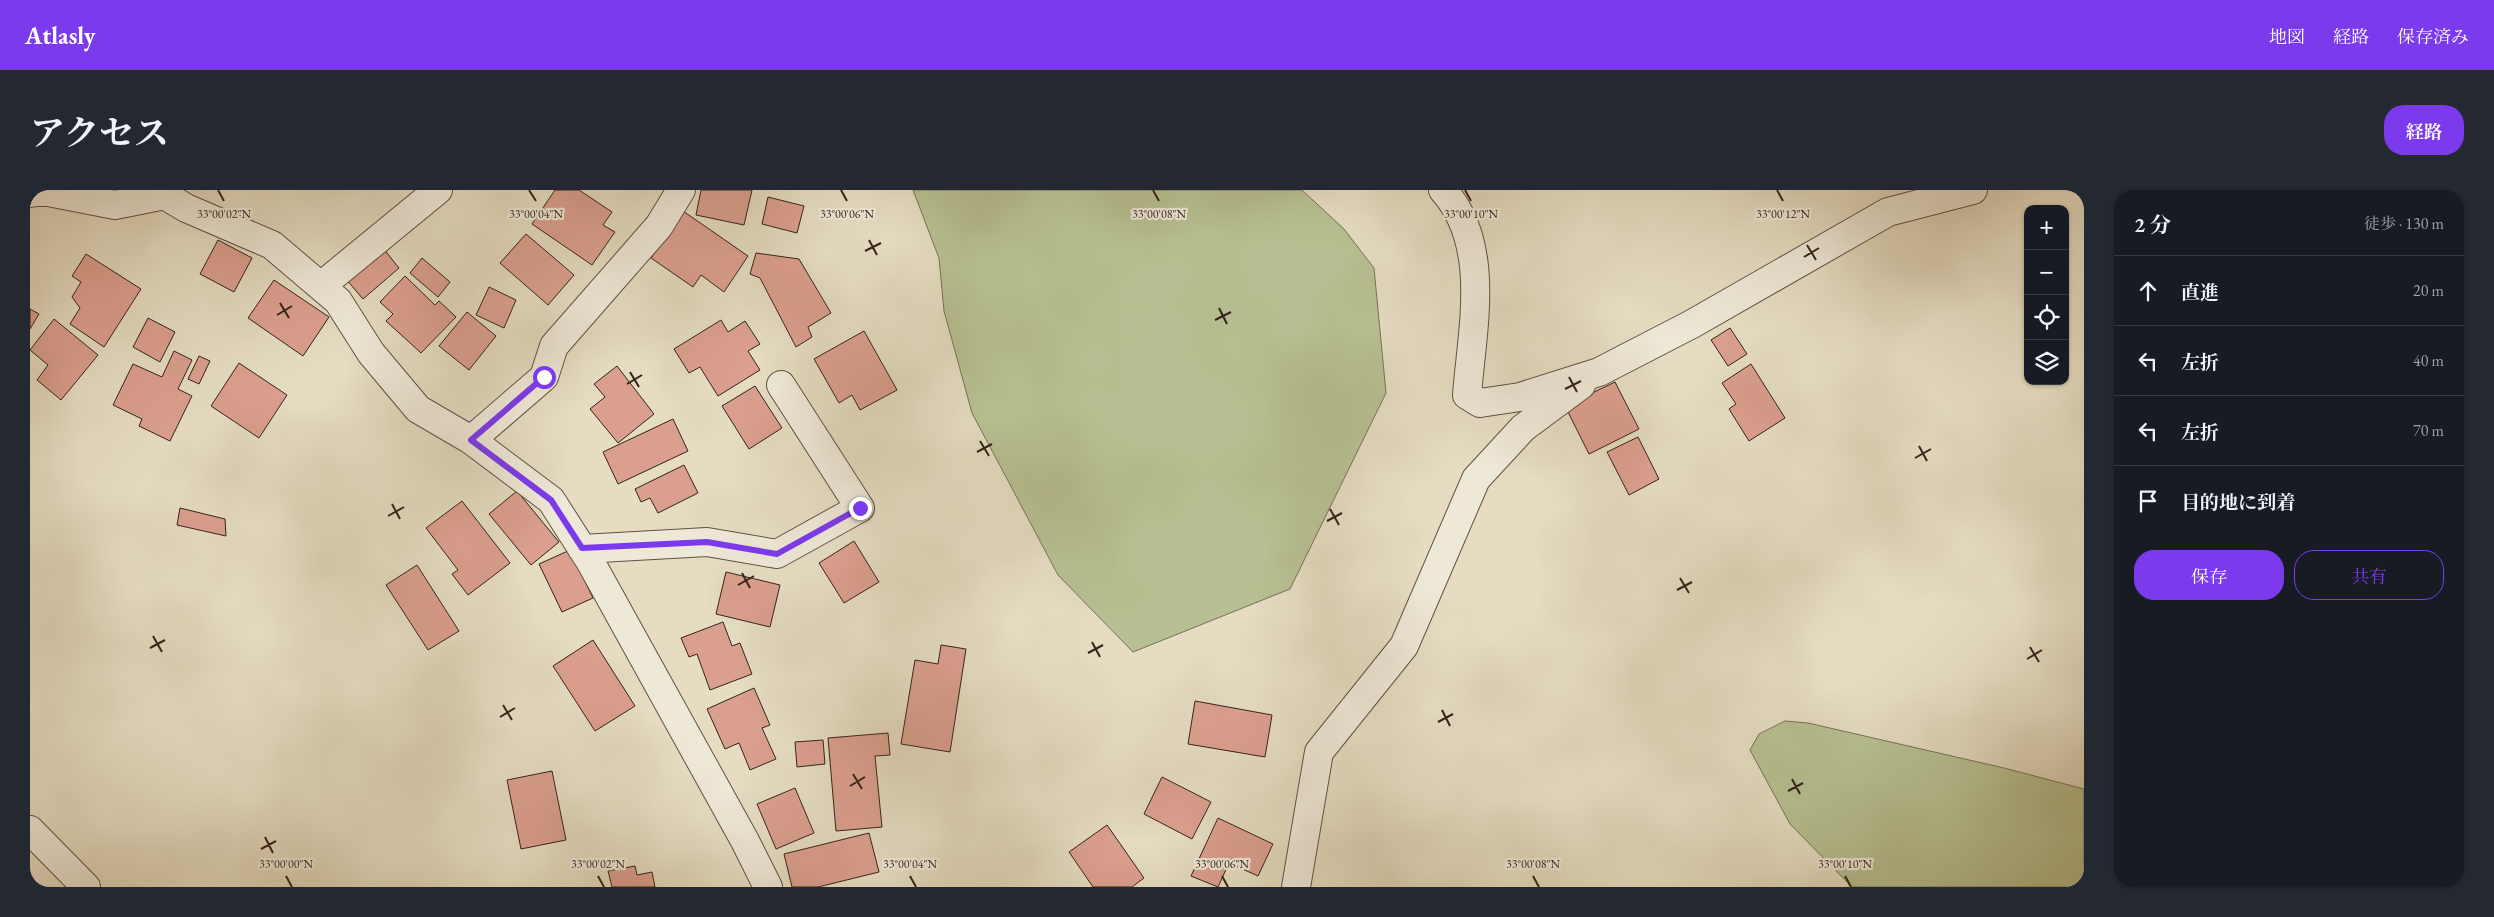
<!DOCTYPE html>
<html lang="ja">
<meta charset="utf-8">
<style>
:root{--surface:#171b24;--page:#242831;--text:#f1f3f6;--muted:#9ea1a6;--line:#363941;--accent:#7c3aed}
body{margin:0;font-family:"EB Garamond","Noto Serif JP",serif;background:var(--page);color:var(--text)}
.controls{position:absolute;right:15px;top:15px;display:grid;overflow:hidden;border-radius:10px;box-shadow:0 1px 4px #0004}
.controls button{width:45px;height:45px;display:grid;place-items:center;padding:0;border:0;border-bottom:1px solid var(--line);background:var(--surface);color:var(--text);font:25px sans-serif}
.stop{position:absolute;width:15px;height:15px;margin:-11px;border:4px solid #7c3aed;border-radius:50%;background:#fff}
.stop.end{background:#7c3aed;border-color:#fff;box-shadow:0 1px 5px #0008}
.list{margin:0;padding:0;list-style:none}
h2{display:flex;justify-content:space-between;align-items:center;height:65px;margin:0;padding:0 20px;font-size:21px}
h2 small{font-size:16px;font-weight:400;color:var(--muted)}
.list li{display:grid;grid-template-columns:32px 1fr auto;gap:15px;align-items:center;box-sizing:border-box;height:70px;padding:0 20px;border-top:1px solid var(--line)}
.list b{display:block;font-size:19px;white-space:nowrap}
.list em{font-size:16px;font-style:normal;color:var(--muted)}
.actions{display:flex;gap:10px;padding:15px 20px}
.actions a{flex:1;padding:11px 0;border:1px solid var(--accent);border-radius:20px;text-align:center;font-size:18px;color:var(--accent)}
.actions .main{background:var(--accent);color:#fff}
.icon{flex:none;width:28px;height:28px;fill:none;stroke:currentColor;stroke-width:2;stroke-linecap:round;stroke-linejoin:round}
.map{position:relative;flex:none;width:2054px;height:697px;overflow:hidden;border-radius:20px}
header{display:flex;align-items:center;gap:30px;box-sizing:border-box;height:70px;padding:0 25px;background:var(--accent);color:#fff}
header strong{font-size:24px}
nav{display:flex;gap:28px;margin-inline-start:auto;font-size:18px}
.intro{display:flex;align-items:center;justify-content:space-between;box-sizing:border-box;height:120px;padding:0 30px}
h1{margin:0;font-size:35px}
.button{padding:12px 22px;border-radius:20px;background:var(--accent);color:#fff;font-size:18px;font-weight:700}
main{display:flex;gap:30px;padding:0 30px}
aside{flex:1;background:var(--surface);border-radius:20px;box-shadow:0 1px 4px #0004}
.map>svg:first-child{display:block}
.green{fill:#b7c092;stroke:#767256}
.building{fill:#db9f8f;stroke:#34231a}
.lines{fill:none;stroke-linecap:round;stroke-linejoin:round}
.minor-casing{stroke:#605144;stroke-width:30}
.minor{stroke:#eee8d7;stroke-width:28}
.route{stroke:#7c3aed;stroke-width:6}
.ticks{fill:none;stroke:#34231a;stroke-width:2}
.ticks-label{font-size:12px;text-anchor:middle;fill:#34231a;stroke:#eee8d7;stroke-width:4.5;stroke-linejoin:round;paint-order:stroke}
</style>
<header>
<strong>Atlasly</strong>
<nav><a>地図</a><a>経路</a><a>保存済み</a></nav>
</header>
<div class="intro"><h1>アクセス</h1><a class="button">経路</a></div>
<main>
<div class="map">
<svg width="2054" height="697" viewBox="0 0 2054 697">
<rect width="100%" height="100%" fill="#e5dcc2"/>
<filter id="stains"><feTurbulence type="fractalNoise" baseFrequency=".004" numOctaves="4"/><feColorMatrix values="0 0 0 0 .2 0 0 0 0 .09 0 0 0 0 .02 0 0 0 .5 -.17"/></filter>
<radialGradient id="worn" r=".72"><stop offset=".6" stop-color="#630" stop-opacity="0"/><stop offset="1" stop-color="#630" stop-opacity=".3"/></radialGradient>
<path class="green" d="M883,0h389l42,39 30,39 12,125 -96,196 -157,63 -75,-77 -86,-162 -28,-102 -5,-53z
M1755,531l23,2 196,45 80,21v98h-232l-62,-63 -40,-74 9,-16z"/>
<path class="building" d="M525,0h24l33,22 -9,13 12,7 -23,33 -60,-41z
M671,0h51l-8,35 -48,-10z
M738,7l36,9 -7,27 -35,-9z
M653,21l65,45 -24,36 -23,-17 -8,12 -42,-29z
M496,44l48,41 -26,30 -48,-42z
M188,50l34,18 -18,34 -34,-18z
M353,58l16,20 -36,31 -17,-20z
M726,63l43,6 32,54 -23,14 4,10 -16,10 -36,-69 -10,-4z
M56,64l55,35 -37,58 -34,-23 10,-16 -8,-11 9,-15 -9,-6z
M392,68l28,24 -12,15 -28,-24z
M375,86l30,29 4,-4 17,16 -35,36 -35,-32 7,-7 -13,-12z
M244,90l55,37 -26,39 -55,-38z
M459,97l27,13 -12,28 -28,-13z
M0,119l9,5 -9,15z
M437,122l29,24 -27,34 -30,-24z
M118,128l27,14 -15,30 -27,-15z
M24,129l44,36 -37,45 -24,-20 11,-15 -18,-15z
M691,130l7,12 17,-11 15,23 -12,7 12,19 -42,26 -18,-29 -11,6 -15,-24z
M1700,138l17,26 -19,12 -17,-26z
M834,141l33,59 -37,20 -8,-15 -13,8 -25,-44z
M144,161l18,9 -14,29 14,7 -22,45 -31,-15 3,-7 -29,-14 20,-41 29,13z
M169,166l11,5 -11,23 -11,-5z
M209,173l48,32 -28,43 -48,-32z
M1721,174l34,54 -36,23 -20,-32 7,-5 -14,-21z
M587,176l37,48 -36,29 -28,-34 15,-12 -11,-13z
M1585,192l24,47 -50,25 -24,-48z
M725,196l27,42 -33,21 -27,-43z
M643,229l15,32 -70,33 -15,-32z
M1608,247l21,42 -30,16 -22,-43z
M654,275l14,28 -40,20 -8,-15 -9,4 -6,-13z
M487,301l42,51 -28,23 -42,-51z
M432,311l48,62 -42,32 -16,-21 6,-4 -32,-42z
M150,318l45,11 1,17 -49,-11z
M824,351l25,41 -35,21 -25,-40z
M540,360l23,48 -31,14 -23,-48z
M387,375l42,66 -31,19 -42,-65z
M696,382l54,13 -10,42 -54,-13z
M693,432l9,24 8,-3 12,31 -42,16 -13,-36 -8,3 -8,-19z
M563,450l42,66 -40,25 -42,-65z
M911,455l25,4 -16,103 -49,-8 14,-84 23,4z
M724,498l16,37 -8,3 14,31 -26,11 -11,-27 -14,6 -18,-40z
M1165,511l77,14 -7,42 -77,-13z
M858,543l2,22 -15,1 7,71 -46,4 -8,-93z
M793,550l2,24 -28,3 -2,-25z
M522,581l14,69 -45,9 -14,-69z
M1132,587l49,25 -19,37 -48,-25z
M765,598l19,45 -38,16 -19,-45z
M1188,628l55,26 -15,32 -29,-13 -11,24 -27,-11z
M1077,635l37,53 -12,9h-39l-24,-35z
M839,643l10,39 -61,15h-26l-8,-33z
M605,676l2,9 15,-3 3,15h-43l-4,-16z"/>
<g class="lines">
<defs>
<path id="minor" d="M126,0l30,18 86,37 66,56 33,52 47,56 53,31 80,60 39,61 155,280 23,46
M1413,0c49,55 29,139 24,205l13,8 40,-6 79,-25 93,-48 196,-112 85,-22
M0,3l13,-2 72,14 50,-10
M291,96l117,-96
M441,250l73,-63 10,-31 105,-120 22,-36
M552,359l125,-7 70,12 83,-46 -79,-123
M0,640l56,57
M1266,697l23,-135 85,-106 72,-167 47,-51 58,-43"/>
</defs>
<use href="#minor" class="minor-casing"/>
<use href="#minor" class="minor"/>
</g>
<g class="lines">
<path class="route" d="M514,187l-73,63 80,60 31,48 125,-6 70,12 83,-46"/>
</g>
<path class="ticks" d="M188,0l6,11M499,0l7,11M811,0l6,11M1123,0l6,11M1435,0l6,11M1747,0l6,11M839,50l8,15M1777,55l9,15M835,61l16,-8M1774,67l15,-9M250,113l9,15M1189,118l8,16M247,125l15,-9M1185,130l16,-8M600,182l9,15M1539,187l8,15M597,194l15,-9M1535,199l16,-8M950,251l9,15M1889,256l8,15M947,262l15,-8M1885,268l16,-9M362,314l8,15M1300,319l9,16M358,326l16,-9M1297,331l15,-8M712,383l8,15M1650,388l9,15M708,395l16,-9M1647,400l15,-8M123,446l9,16M1062,452l8,15M2000,457l9,15M120,458l15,-8M1058,463l15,-8M1997,469l15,-9M473,515l9,15M1412,520l8,16M470,527l15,-9M1408,532l15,-8M823,584l9,15M1762,589l8,15M820,596l15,-9M1758,601l15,-8M235,647l8,16M231,659l15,-8M256,686l6,11M568,686l6,11M880,686l6,11M1192,686l6,11M1503,686l6,11M1815,686l6,11"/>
<g class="ticks-label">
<text x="194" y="28">33°00'02"N</text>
<text x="506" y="28">33°00'04"N</text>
<text x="817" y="28">33°00'06"N</text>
<text x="1129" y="28">33°00'08"N</text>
<text x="1441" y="28">33°00'10"N</text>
<text x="1753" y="28">33°00'12"N</text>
<text x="256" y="678">33°00'00"N</text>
<text x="568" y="678">33°00'02"N</text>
<text x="880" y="678">33°00'04"N</text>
<text x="1192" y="678">33°00'06"N</text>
<text x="1503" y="678">33°00'08"N</text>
<text x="1815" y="678">33°00'10"N</text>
</g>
<rect width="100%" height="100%" filter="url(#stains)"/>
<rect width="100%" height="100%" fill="url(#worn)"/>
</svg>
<div class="controls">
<button>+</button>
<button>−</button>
<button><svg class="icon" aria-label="locate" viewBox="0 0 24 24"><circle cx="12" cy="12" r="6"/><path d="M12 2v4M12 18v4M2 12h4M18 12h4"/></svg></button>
<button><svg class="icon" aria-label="layers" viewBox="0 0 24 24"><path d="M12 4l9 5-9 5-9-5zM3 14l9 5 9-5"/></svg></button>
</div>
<div class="stop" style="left:514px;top:187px"></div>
<div class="stop end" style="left:830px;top:318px"></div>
</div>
<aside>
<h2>2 分<small>徒歩 · 130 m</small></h2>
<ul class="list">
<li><svg class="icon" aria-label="ahead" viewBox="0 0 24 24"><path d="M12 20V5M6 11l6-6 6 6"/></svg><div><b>直進</b></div><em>20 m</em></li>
<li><svg class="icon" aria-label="left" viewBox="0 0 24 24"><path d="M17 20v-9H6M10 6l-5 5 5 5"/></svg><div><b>左折</b></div><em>40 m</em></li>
<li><svg class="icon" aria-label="left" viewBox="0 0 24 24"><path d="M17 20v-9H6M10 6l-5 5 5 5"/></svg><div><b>左折</b></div><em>70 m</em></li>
<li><svg class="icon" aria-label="arrive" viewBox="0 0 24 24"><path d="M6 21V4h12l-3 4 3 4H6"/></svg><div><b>目的地に到着</b></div></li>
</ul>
<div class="actions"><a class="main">保存</a><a>共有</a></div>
</aside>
</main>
